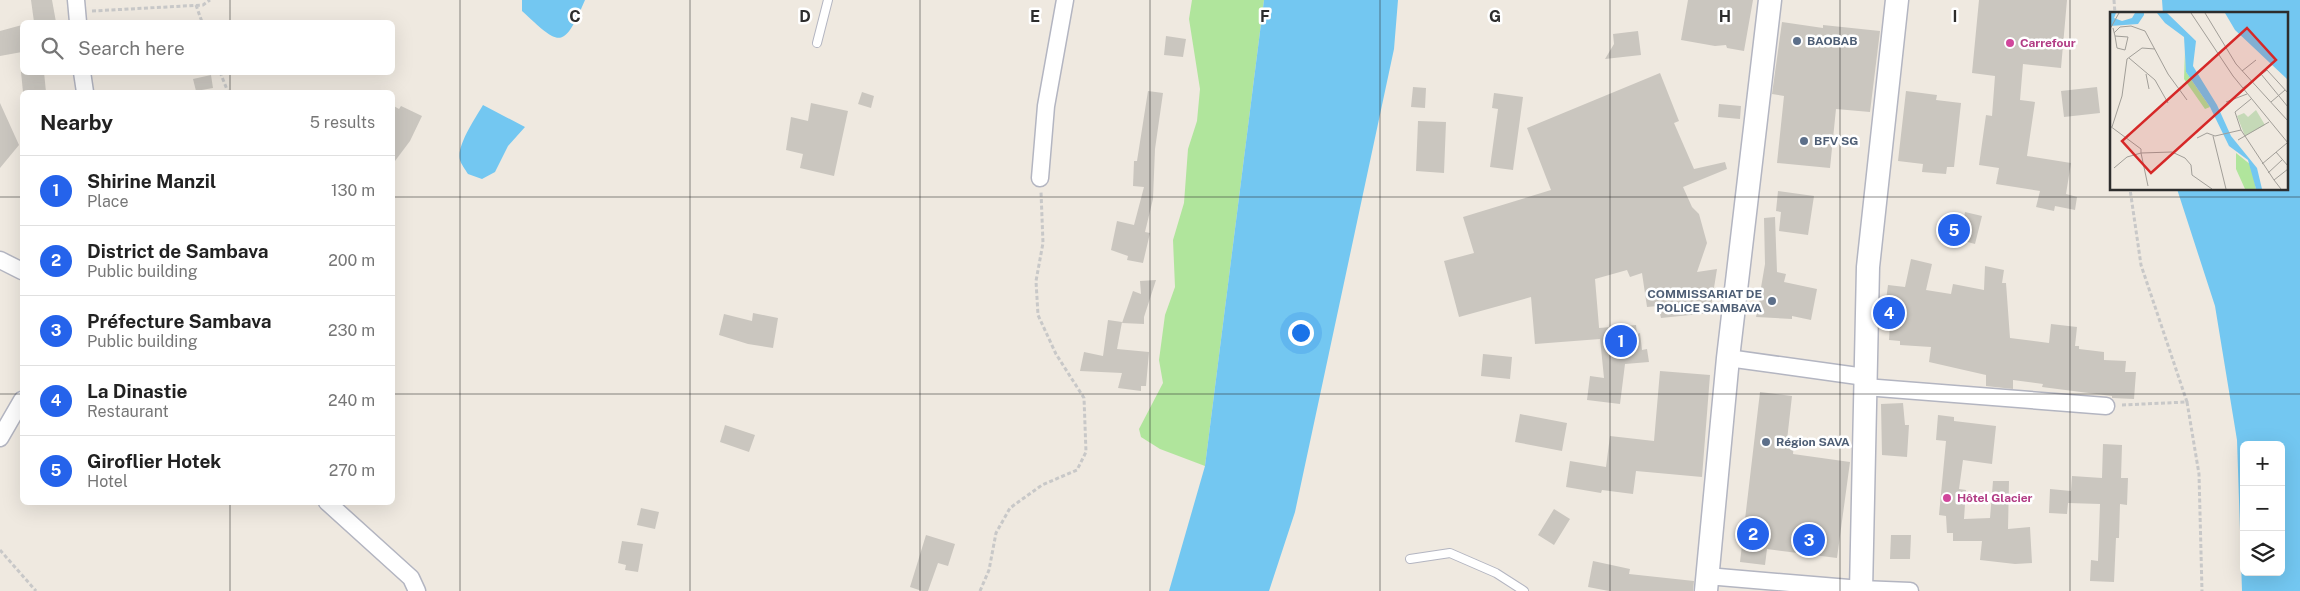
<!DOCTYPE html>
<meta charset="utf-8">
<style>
:root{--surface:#fff;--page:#f2f2f2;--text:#222;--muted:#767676;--line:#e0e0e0;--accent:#2563eb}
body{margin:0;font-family:"Public Sans",sans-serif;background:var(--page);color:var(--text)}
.controls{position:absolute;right:15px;bottom:15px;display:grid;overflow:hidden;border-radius:8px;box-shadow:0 5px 20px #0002}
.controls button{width:45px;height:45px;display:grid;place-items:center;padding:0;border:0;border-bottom:1px solid var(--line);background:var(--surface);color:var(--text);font:25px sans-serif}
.you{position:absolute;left:1300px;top:332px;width:18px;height:18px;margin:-12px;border:4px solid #fff;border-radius:50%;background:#1a73e8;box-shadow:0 0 0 8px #1a73e833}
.badge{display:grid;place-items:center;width:32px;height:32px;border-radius:50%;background:var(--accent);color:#fff;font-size:16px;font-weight:700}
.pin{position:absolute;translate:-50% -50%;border:2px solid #fff;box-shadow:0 1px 5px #0006}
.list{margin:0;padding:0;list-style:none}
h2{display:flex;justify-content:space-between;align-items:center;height:65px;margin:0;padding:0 20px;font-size:21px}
h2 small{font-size:16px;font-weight:400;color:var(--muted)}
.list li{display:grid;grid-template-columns:32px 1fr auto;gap:15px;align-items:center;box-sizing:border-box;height:70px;padding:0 20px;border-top:1px solid var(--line)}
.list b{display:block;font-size:19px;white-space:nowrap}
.list p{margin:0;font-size:16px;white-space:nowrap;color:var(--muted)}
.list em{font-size:16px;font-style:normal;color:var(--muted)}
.icon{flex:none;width:28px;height:28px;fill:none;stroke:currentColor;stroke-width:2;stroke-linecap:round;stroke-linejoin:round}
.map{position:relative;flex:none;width:2300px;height:591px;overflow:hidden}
.search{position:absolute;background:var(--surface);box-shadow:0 5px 20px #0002;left:20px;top:20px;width:375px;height:55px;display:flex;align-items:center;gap:12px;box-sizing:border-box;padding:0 18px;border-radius:8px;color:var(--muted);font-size:19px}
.panel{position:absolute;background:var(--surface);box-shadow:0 5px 20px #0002;left:20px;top:90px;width:375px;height:415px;border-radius:8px}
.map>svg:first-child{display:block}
.green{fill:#b0e59c}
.water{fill:#73c7f1;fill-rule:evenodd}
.building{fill:#cac6bf}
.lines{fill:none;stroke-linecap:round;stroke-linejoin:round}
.lane-casing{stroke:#b3b5c1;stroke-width:10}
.street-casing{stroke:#b3b5c1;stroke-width:19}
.secondary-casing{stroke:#b3b5c1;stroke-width:25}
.path{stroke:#c8c8c8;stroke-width:3;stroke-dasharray:4 2.5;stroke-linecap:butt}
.lane{stroke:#fff;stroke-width:8}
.street{stroke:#fff;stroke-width:16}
.secondary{stroke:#fff;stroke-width:22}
.grid{fill:none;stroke:#2d2d2d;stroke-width:1;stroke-opacity:0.55}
.service-dot{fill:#5c6f8a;stroke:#fff;stroke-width:2}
.hotel-dot{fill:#d1479c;stroke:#fff;stroke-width:2}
.labels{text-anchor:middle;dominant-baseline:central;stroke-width:5;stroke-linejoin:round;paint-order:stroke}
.service-label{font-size:12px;font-weight:bold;fill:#4e5e75;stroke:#fff;text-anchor:start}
.hotel-label{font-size:12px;font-weight:bold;fill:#b23c85;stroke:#fff;text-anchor:start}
.inset-road{fill:none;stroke:#a19e98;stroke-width:1}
.view{fill:#d62828;fill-opacity:0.15;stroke:#d62828;stroke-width:2.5}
.inset-edge{fill:none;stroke:#2d2d2d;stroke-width:2.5}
.grid-label{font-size:16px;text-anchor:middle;font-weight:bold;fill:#2d2d2d;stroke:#fff;stroke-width:5;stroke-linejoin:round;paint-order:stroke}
</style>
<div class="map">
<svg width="2300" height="591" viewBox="0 0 2300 591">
<rect width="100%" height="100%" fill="#efe9e0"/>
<path class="green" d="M1192,0h72l-59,466 -45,-17 -19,-12 -2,-8 24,-46 -4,-23 6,-45 10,-28 -2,-47 11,-37 4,-54 9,-28 3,-32 -11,-70z"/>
<path class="water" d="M522,0h63c-22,51 -25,46 -63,11z
M1264,0h134l-4,49 -99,463 -26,79h-100l36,-125z
M2162,0h138v591h-58l-5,-151 -22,-134 -38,-117h109v-175h-123zM2244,445h37v127h-37z
M483,105l42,22 -17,19 -13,26 -13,7 -14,-5c-3,-5 -7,-10 -8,-14 -4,-14 16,-43 23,-55z"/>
<path class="building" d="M31,0h21l4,22h-22z
M1688,0h65l-9,51 -17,-3 -1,-3 -11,1 -34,-6z
M1979,0h88l-6,68 -38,-4 -3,36 15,2 -8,54 44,7 -5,31 11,3 -2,13 -20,-4 -1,5 -18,-4 4,-16 -44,-7 3,-16 -20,-3 7,-50 6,1 3,-40 -23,-3z
M1782,22l41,6v-3l57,6 -10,81 -34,-3 -6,59 -53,-5 7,-67 -12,-2z
M22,25v27l-22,4v-25z
M1638,31l3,24 -36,4 9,-15 -1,-10z
M1166,36l20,3 -3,18 -19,-2z
M21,72h23l2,20h-23z
M1660,73l19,48 -5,2 20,46 31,-7 2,7 -44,18 9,20 7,7 8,29 -10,29 20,-3 -7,44 -49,5 -3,-12 -11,1 -5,-34 -12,4 -3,-7 -32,9 5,60 -65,5 -4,-47 -72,20 -15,-56 30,-8 -11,-36 88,-27 -24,-62z
M211,75l2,13 -17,3 -3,-12z
M1413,87l13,1 -1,20 -14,-1z
M2097,87l3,26 -36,4 -3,-26z
M1148,91l15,2 -8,56 -2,50 -8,33 5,1 -7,30 -16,-3 1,-4 -17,-6 6,-29 17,4 10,-38 -11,-1 1,-25h3z
M1906,91l31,4 -1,5 25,3 -7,64h-7l-1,7 -24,-2 1,-8 -25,-3z
M862,92l12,4 -3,12 -13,-4z
M1494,93l29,4 -10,73 -23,-3 8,-58 -6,-1z
M0,103l19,42 -19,23z
M811,103l37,8 -14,65 -34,-8 3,-14 -17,-4 5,-33 17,4z
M1719,104l22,2 -1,13 -22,-2z
M392,105l7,4 2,-3 21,10 -12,25 -18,24z
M1418,121l28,1 -2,51 -28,-2z
M1778,191l36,5 -6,39 -29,-4 2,-19 -5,-1z
M1965,212l17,4 -7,28 -15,-4z
M1775,217l2,55 9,2 -2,8 33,7 -6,31 -19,-4v3l-36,-2 9,-53 -1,-46z
M1911,259l21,5 -6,26 25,4 2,-10 31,6 1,-24 19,4 -2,13h4l4,55 39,5 2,-19 26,3 -2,19h4v3l25,3v8l22,1 -1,11h11l-2,27 -22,-1v-2l-70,-9 1,-3 -30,-4v9l-27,-3v-11l-57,-13 2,-15 -31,-2v-4l-11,-1 2,-31 -6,-1 3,-23 17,2z
M1156,280l-12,37v7l-22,-1 11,-32 8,3 -1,-13z
M753,313l25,5 -5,30 -25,-4 -29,-9 5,-21 28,7z
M1108,320l14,2 -5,27 32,3 -3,34h-5v5l-23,-3 4,-15 -42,-2 4,-19 19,4z
M1636,325l1,9 3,-1 2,17 5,-1 2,13 -24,2 -5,40 -33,-4 3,-24 14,2 -5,-50z
M1483,354l29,3 -2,22 -29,-3z
M1660,371l50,4 -8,102 -66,-6 -3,23 -31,-4 -1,3 -35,-6 4,-26 36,6 4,-31 44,5z
M1760,392l32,4 -5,44 7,1 -1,13 57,8 -13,96 -70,-9 -2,16 -25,-3z
M1903,403l2,22h4l-2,32 -25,-2 -1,-51z
M1520,414l47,9 -5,28 -47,-9z
M1938,415l16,2v4l42,5 -4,38 -29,-4 -4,29 7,1 -2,29 26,-1 3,-37h16l-1,48 22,-2 2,36 -17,1 -35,-4 2,-19h-29v-8h-6l-1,-17 -7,-1 7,-74 -10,-1z
M725,425l30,10 -6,17 -29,-10z
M2103,444l19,1 -1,33h7l-1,27 -7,-1 -1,34h-3l-2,44 -24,-1 1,-21 7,1 2,-57 -32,-1 -1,11 -18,-1 1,-24 21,2 1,-15 30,2z
M641,508l18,4 -4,17 -18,-4z
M1554,509l16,10 -16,26 -16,-10z
M926,535l29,9 -7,22 -10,-3 -10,28h-6l-12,-4z
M1891,535h20l-1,24h-20z
M622,541l21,3 -5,28 -13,-2 1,-5 -8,-2z
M1593,561l37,8 -1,5 65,7 -1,10h-84l-21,-4z"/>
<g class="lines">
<defs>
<path id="lane" d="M817,43l11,-43
M1410,559l40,-6 46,20 28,18"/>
<path id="street" d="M76,0l2,22
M82,72l3,20
M1040,178l6,-72 19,-106
M0,260l22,11
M1728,358l137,19
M1865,387l241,19
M0,438l22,-38
M327,502l84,76 6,13
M1707,576l154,13 49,2"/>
<path id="secondary" d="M1706,591l22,-233 42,-358
M1861,591l7,-324 29,-267"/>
</defs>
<use href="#lane" class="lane-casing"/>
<use href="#street" class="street-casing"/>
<use href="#secondary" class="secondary-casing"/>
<path class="path" d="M2114,0l1,14
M196,5l6,17
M92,11l111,-6 7,-5
M220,72l8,20
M2187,402l12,72 3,117
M2122,405l65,-3 -46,-137 -11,-76
M0,550l36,41
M980,591l9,-21 7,-37 14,-25 32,-23 35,-15 9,-18 -2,-54 -28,-44 -18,-39 -2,-34 7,-38 -2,-51"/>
<use href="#lane" class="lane"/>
<use href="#street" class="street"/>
<use href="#secondary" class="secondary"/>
</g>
<path class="grid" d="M230,0v22M460,0v591M690,0v591M920,0v591M1150,0v591M1380,0v591M1610,0v591M1840,0v591M2070,0v591M230,72v20M0,197h22M392,197h1908M0,394h22M392,394h1908M230,502v89"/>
<g class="service-dot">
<circle cx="1797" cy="41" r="5"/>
<circle cx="1804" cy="141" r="5"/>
<circle cx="1772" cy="301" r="5"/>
<circle cx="1766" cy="442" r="5"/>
</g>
<g class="hotel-dot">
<circle cx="2010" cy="43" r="5"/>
<circle cx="1947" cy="498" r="5"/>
</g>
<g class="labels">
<g class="service-label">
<text x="1807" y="41">BAOBAB</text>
<text x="1814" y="141">BFV SG</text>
<text x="1762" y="294" text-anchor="end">COMMISSARIAT DE<tspan x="1762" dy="14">POLICE SAMBAVA</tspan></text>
<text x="1776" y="442">Région SAVA</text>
</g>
<g class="hotel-label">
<text x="2020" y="43">Carrefour</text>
<text x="1957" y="498">Hôtel Glacier</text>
</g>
</g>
<g transform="translate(2110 12)">
<rect width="178" height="178" fill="#efe9e0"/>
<path d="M75,39l1,21 24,35 -5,2 -21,-30zM126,141l15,12 5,24h-11l-9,-20z" fill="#b0e59c"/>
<path d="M146,98l9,15 -20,11 -8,-20 7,-3 4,4z" fill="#c5d9b7"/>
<path d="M0,1h6l-2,5 8,3 10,-3 3,-5h9v2l-6,9 -28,2zM47,1h10l29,28 -3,25 24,39 14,31 26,32 5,21h-6l-8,-29 -19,-14 -19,-39 -24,-35 -2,-35 -19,-14zM115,1h62v66l-52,-49z" fill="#73c7f1"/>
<path class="inset-road" d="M81,1l42,63 55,67M95,1l31,51 52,57M3,16l2,8 13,1 -3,13 -8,-2 -2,-12M0,17l9,-16M4,21l6,-6 11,-1 14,5 23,43 19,26M19,46l26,22 13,23M132,59l14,-11M36,62l3,15M151,62l27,33M133,76l24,-18 21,23M116,90l21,-8M161,90l14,-12M0,114l31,23v4l31,-1 13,6 6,7 1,10 20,14M2,115l10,-31 5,-37 15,-11 13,1M131,118l-6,-18 16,-13M103,124l13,53M87,126l10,-5 8,3 26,-6 33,50M128,128l31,-18M166,140l12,14M152,152l25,-21M4,156l13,-11 14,-4 7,33M158,161l14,-13M171,177l-7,-9 14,-11"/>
<path class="view" d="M137,16l29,32 -125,113 -29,-32z"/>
<rect width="178" height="178" class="inset-edge"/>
</g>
<g class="grid-label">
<text x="575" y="22">C</text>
<text x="805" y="22">D</text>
<text x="1035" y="22">E</text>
<text x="1265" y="22">F</text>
<text x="1495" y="22">G</text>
<text x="1725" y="22">H</text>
<text x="1955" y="22">I</text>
</g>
</svg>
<div class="controls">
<button>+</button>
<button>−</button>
<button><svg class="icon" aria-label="layers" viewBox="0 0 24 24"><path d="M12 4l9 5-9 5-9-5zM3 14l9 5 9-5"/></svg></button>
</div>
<div class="you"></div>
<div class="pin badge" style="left:1621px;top:341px">1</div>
<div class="pin badge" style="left:1753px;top:534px">2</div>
<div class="pin badge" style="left:1809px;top:540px">3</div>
<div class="pin badge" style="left:1889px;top:313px">4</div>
<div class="pin badge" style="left:1954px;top:230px">5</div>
<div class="search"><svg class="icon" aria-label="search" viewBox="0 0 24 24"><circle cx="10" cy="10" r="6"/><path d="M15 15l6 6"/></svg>Search here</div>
<section class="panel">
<h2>Nearby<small>5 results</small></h2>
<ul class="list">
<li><span class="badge">1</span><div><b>Shirine Manzil</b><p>Place</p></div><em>130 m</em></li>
<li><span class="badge">2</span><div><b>District de Sambava</b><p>Public building</p></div><em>200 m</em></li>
<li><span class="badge">3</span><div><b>Préfecture Sambava</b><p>Public building</p></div><em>230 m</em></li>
<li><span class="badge">4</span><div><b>La Dinastie</b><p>Restaurant</p></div><em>240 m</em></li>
<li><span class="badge">5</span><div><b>Giroflier Hotek</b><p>Hotel</p></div><em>270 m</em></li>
</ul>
</section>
</div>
